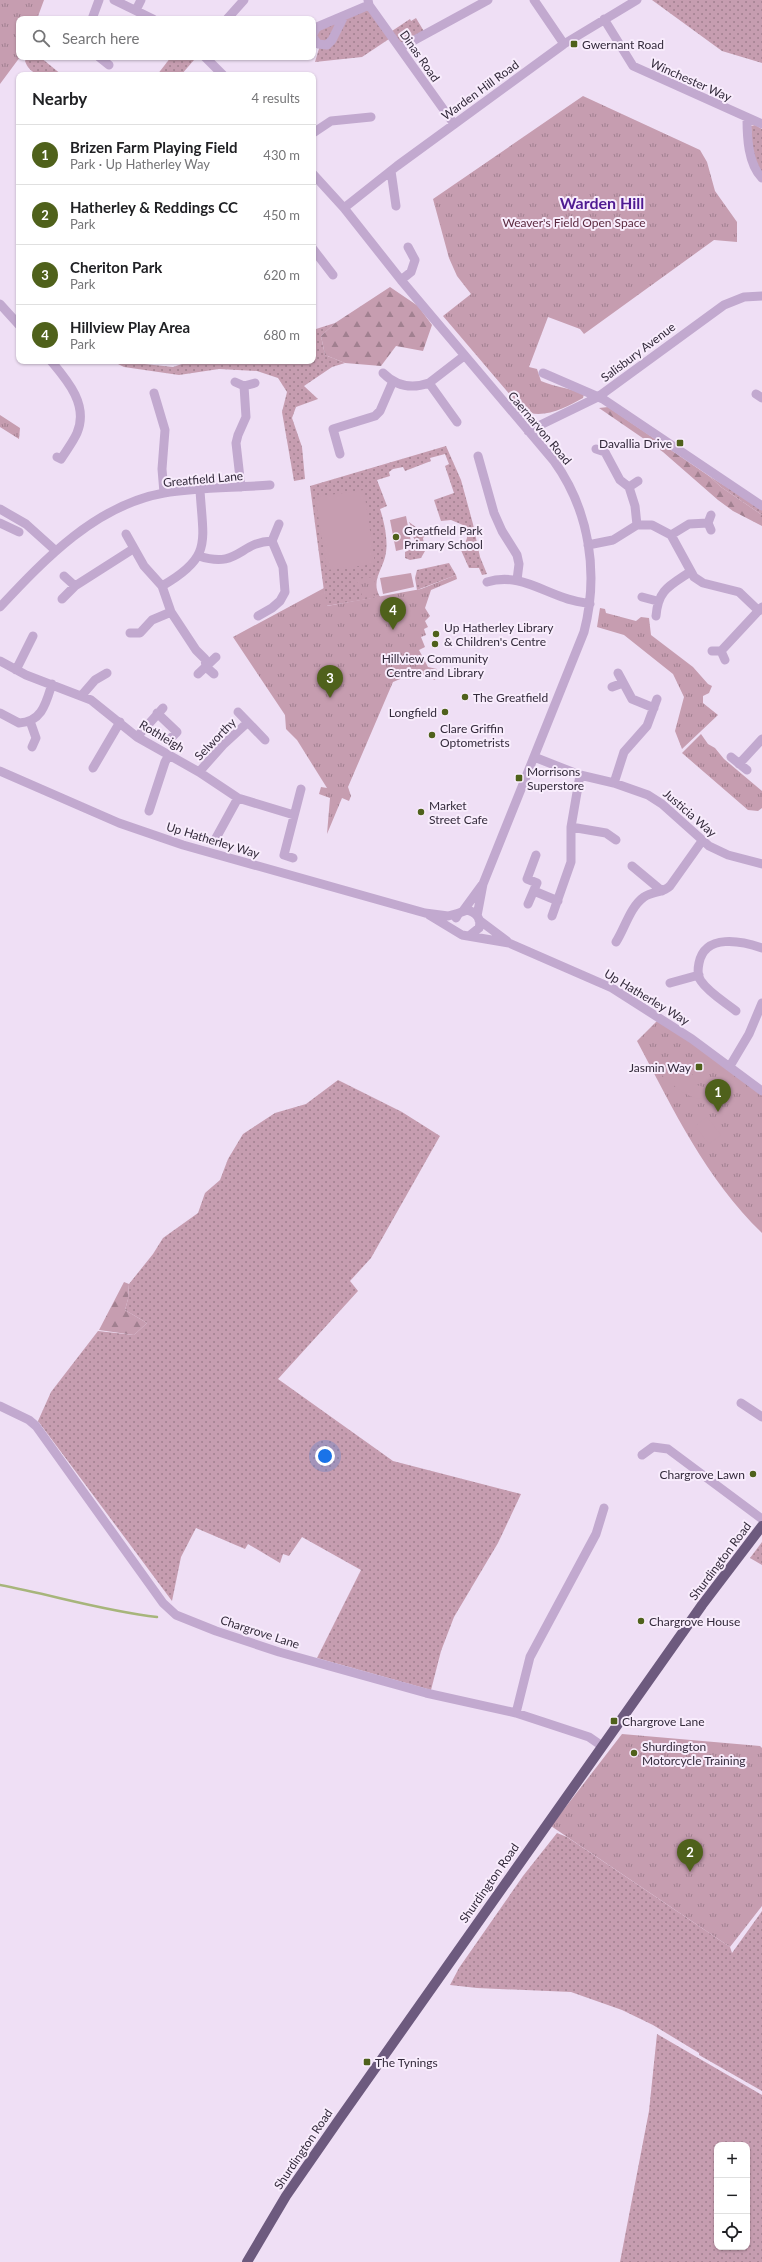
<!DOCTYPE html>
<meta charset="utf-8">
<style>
:root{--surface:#fff;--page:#f6f6f6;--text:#202124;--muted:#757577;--line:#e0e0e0;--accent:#4f611b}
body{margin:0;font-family:Lato,sans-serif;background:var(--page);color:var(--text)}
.controls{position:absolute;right:12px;bottom:12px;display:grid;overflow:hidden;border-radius:8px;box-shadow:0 1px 3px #0004}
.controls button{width:36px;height:36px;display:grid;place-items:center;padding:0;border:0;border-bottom:1px solid var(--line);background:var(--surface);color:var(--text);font:20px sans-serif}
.you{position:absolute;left:325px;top:1456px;width:14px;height:14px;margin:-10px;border:3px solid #fff;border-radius:50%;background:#1a73e8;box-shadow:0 0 0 6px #1a73e833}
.badge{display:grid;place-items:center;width:26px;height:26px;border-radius:50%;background:var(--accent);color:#fff;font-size:13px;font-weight:700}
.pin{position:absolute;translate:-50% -33px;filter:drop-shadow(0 1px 2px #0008)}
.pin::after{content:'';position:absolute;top:21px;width:14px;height:12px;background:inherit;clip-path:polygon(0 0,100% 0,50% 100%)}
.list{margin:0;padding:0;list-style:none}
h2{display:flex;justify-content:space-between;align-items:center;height:52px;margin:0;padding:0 16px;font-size:17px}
h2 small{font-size:13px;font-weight:400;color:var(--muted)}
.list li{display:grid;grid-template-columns:26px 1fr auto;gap:12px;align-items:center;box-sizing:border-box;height:60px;padding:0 16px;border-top:1px solid var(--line)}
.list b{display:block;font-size:15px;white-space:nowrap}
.list p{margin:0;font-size:13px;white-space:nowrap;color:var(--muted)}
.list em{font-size:13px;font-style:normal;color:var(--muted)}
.icon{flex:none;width:22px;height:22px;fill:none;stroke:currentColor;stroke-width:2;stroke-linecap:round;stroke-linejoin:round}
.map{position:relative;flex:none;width:762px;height:2262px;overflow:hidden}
.search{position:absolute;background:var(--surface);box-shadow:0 1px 3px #0004;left:16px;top:16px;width:300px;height:44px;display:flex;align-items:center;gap:10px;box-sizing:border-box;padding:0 14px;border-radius:8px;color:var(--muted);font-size:15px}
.panel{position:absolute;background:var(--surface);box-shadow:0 1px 3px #0004;left:16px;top:72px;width:300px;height:292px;border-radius:8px}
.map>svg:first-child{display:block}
.grass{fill:url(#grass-dots);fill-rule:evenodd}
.forest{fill:url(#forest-firs)}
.park{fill:url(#park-tufts)}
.pitch{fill:#c69db0}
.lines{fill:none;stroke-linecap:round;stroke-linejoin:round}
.stream{stroke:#a7b57b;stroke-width:2.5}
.minor{stroke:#c2a9cf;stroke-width:9}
.major{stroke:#6d5a7e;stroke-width:10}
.poi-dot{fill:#4f611b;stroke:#f8ecfc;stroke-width:1.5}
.labels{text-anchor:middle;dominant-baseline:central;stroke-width:4;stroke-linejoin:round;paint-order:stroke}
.poi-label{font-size:12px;fill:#332a3b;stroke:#f8ecfc;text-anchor:start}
.street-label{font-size:12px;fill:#332a3b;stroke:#f8ecfc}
.park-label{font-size:12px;fill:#5c2b40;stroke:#f8ecfc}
.district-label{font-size:16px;font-weight:bold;fill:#4f1b92;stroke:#f8ecfc}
</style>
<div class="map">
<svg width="762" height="2262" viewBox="0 0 762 2262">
<defs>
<pattern id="grass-dots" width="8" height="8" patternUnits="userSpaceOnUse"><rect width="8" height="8" fill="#c69db0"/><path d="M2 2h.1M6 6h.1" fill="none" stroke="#a18090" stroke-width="1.8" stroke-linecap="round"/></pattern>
<pattern id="forest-firs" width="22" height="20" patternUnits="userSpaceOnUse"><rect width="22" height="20" fill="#c69db0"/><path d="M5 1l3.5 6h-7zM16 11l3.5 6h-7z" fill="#a18090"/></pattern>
<pattern id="park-tufts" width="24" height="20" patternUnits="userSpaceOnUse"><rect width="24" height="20" fill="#c69db0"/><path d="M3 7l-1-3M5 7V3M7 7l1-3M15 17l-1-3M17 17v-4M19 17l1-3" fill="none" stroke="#a18090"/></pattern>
</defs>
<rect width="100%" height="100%" fill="#efdff5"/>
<path class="grass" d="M652,0h110v63l-40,-12z
M369,5l20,28 21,-14 1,2 5,-3 9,15 -25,15 -8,-11 -30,20 -47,5 5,-17 -7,-11z
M27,57h13l22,18c-16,0 -31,3 -37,-14z
M171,57h19l4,3 -13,15h-24z
M755,125l7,4v45l-9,-17 -2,-31z
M335,323l-14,13 4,19 20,8 -13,4 -28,19 14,13 -22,8 -4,11 10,29 3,32 -11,2 -12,-69 5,-20 -9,-14 -21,-7 -38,-2 -40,6 -55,-8 -12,-6h21l2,2 38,4 18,-6h122v-35l3,3z
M446,446l15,34 12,44 7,33 7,17 -5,1 -3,-7h-10l-9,-20c8,-7 10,-14 3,-23l-12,-5 -10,1 -7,-21 20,-7 -9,-27 4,-2 -4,-10 -15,4 1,3 -26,10 -2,-4 -10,2 -4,3 1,4 -13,4 10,26 -7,3c4,12 8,30 6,43 -2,17 -16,28 -6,45l-54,9 -16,-120z
M709,476l53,33v6l-41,-28z
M409,522l8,6h7l-2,7 3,1 -2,2 2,13 -4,7 -11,2 -5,-2v-6l9,-4 2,-5 -5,-11 2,-1z
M449,563l7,12 -39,15 -2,-12 2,-8z
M338,1080l64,32 38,24 -69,122 -21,23 8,10 -80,88 115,82 128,33 -23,49 -44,74 -13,34 -10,39 -114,-32 44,-88 -59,-33 -13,19 -6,-2 -3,9 -32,-19 -3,5 -49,-21 -15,29 -9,44 -134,-180 13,-29 47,-61 36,4 13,-12 -22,-13 3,-11 1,-15 24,-30 10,-16 35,-25 7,-20 15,-13 8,-21 15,-25 32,-21 31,-9z
M762,1542v23l-12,-7z
M557,1833l10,4 163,110 2,6 30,-42v180l-63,-36v-2l-46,-28 -31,-15 -51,-18 -94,-4 -27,-3 9,-17 64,-92z
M657,2034l105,61v167h-142l29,-151zM717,2145h30v102h-30z"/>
<path class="forest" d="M390,287l28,19 14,19 -9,26 -27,-5 -15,20 -36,-3 -20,-8 -4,-19 14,-13z
M608,407l101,69 12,11 41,28v11l-29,-15 -15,-11 -55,-48 -64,-44z
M124,1282l5,2 -1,15 -3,11 22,13 -13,12 -35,-5z"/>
<path class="park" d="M0,0h44l-7,19h-18l1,38 -20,27z
M583,96l117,54 7,12 8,29 22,31v20l-23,-2 -130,94 -4,-5 -32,-12 -19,50 8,2 4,12c14,6 28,7 43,13l-1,4c-16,9 -42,23 -60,12l-80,-94 28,-22 -14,-18 -8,-18 -16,-59z
M0,415l20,13 -1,11 -19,-12z
M456,575l1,4 -26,11 -6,18 5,8 -5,5 3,6 -4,2 2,6 -5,2 4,10 -6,3 9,17 9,2 -2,11 -18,-8 -24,10 -45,105 3,9 -2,5 -7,-3 -15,36 3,-36 -11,-4 2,-7 6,1 -30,-48 -11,-11 -1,-14 -52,-78 91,-49 3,18 94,-17z
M374,577l3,18 -14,3 -7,-19z
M600,608l5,1 1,4 30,8 5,-4 8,1 2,17 42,32 15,17 4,2 -3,7 -6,3v7l15,12 -36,34 -7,-18 9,-34 -11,-23 -49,-39 -27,-8z
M701,734l7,10 7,4 9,11 38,32v17l-4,3 -10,-1 -66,-57z
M660,1018l102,73v142c-56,-54 -89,-124 -125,-192z
M622,1734l138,12 2,2v158l-32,41 -179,-121z"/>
<path class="pitch" d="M364,490l11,74 -48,6 -12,-73z
M406,516l6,31 -16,4 -6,-31z
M411,573l3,14 -31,7 -3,-16z
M673,1060l19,14 5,11 12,4 2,8c-21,8 -39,-14 -54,-26l7,-10 4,1z
M707,1117l14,18 -12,9 -14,-18z"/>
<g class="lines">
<path class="stream" d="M0,1585c53,10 104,26 157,32"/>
<path class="minor" d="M114,0l39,19
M368,0l1,5 85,119
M534,0l30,44
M136,10l5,-10
M92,19l7,-19
M227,19l17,-19
M604,19l29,47 129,58
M313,34l4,-7 52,-22
M313,37l5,7 9,1 5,-5 11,-22
M400,48l88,-48
M99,57l10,8
M205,57l18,18
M747,118c0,19 1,46 15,60
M313,133l18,-12 40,-4
M391,171l5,35
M313,174l31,34 57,72 153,181c36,50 45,113 30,171l-101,252 -6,32
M344,208l53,-42 167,-122 73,-44
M313,249l20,26
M401,280l10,-8 4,-12 -7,-13
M0,304l19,21
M51,361c16,19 38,44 26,72 -4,9 -11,18 -16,26l-4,-2
M383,373c13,13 29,16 46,10l35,-27
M543,373l60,26 159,107
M235,382l9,4 2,31 -8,18 -2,8 5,44
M429,383l28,39
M244,386l11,-3
M154,393l11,37 -3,39 2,24
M756,394l6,4
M528,431l70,-34 126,-92 20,-8 18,-1
M596,449l9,3 15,28 9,7 6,19 2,19
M340,454l-7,-25 42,-13 5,-5 13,-30
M478,456l16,57 8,18 15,24 2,9 -2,16
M629,487l9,-6
M0,509l26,15 30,27
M711,515l-3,8 3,7
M0,523l19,9
M126,534l18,32 18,20 9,26 25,38 9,9 1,8 8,7
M671,535l18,-11 19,-1
M588,545l25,-5 24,-15h15l19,10 23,42 9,6 36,9 20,19
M199,556c40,13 40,-14 73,-15
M64,576l11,10
M487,582c29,-9 51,7 78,16 8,3 16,4 25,6
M162,586c51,-29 41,-44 38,-96
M642,597l15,4
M62,599l13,-13 58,-37
M0,607c45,-48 96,-102 164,-114 34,-6 71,-5 106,-8
M258,616l14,-8 8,-7 5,-9 -2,-25 -11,-26 7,-17
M656,616c2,-26 13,-30 34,-44
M130,633h10l12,-13 19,-8
M712,651h9l4,9
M721,651l41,-44
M0,661l26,14 65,25 46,37 62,35 39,26 56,17
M16,670l17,-34
M618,673l14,26 22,9
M198,674l18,-17
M612,687l11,-4
M82,695l13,-15 12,-7
M238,712l27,28
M0,713l19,10c23,-1 27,-20 33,-39
M157,713l20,19 -9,9
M30,721l6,17 -4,9
M137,737l26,-29
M534,757l46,18 34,8 34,12 14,9 47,42 19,9 34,9
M731,757l16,13
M739,764l23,-25
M93,768l27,-46
M0,771l119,52 64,22 242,68 23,3 11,-3
M199,772l24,-27 24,-22
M614,783l10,-31 23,-26 10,-27
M149,811l16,-49 4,-7
M571,827l35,6 10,7
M216,838l22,-40
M293,858l-9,-3 17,-66
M632,866l30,25
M534,891l24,10
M528,904l9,-21 -10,-4 9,-24
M463,911l19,-26
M429,915l33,20 47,8 103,45 80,51 70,52
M552,916l19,-54v-35l9,-52
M456,918l3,-5 8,-3c9,2 15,9 12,18l-10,8
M479,920l28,21
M616,942c9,-14 14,-35 28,-45 9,-6 19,-4 26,-11l32,-45
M670,983l29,-8
M736,1011c-11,-9 -27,-18 -35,-30 -4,-5 -3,-13 -2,-18 6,-30 43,-22 63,-15
M730,1066l19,-32 13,-31
M741,1403l21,14
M0,1406l29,14 7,6 127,177 13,12 40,16 63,21 147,41 90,20 73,24 13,9
M642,1455l11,-8 15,2 94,70
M516,1713l14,-56 66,-123 8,-26"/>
<path class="major" d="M247,2262l39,-66 52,-75 364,-516 60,-79"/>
</g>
<g class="poi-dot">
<rect x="570" y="40" width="8" height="8" rx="2"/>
<rect x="676" y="439" width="8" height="8" rx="2"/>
<circle cx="396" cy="537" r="4"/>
<circle cx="436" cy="634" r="4"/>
<circle cx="435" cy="644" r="4"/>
<circle cx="465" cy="697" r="4"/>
<circle cx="445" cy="712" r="4"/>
<circle cx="432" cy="735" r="4"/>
<rect x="515" y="774" width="8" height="8" rx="2"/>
<circle cx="421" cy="812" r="4"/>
<rect x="695" y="1063" width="8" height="8" rx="2"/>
<circle cx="753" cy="1474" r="4"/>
<circle cx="641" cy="1621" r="4"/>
<rect x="610" y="1717" width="8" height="8" rx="2"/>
<circle cx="634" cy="1753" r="4"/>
<rect x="363" y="2058" width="8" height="8" rx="2"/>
</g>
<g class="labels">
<g class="poi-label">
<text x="582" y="44">Gwernant Road</text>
<text x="672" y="443" text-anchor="end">Davallia Drive</text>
<text x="404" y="530">Greatfield Park<tspan x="404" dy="14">Primary School</tspan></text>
<text x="444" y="627">Up Hatherley Library<tspan x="444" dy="14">&amp; Children's Centre</tspan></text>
<text x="435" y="658" text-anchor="middle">Hillview Community<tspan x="435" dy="14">Centre and Library</tspan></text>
<text x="473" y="697">The Greatfield</text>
<text x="437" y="712" text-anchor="end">Longfield</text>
<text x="440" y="728">Clare Griffin<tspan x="440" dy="14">Optometrists</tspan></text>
<text x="527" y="771">Morrisons<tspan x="527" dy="14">Superstore</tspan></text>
<text x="429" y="805">Market<tspan x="429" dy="14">Street Cafe</tspan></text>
<text x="691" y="1067" text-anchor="end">Jasmin Way</text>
<text x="745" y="1474" text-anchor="end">Chargrove Lawn</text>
<text x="649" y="1621">Chargrove House</text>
<text x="622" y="1721">Chargrove Lane</text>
<text x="642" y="1746">Shurdington<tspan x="642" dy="14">Motorcycle Training</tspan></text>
<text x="375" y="2062">The Tynings</text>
</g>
<g class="street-label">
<text transform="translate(420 56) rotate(55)">Dinas Road</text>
<text transform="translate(691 80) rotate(24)">Winchester Way</text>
<text transform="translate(480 90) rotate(-36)">Warden Hill Road</text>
<text transform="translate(638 352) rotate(-37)">Salisbury Avenue</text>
<text transform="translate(540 428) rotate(50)">Caernarvon Road</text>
<text transform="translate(203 479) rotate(-5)">Greatfield Lane</text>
<text transform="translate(162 736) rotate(31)">Rothleigh</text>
<text transform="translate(215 739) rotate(-46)">Selworthy</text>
<text transform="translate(690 813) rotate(41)">Justicia Way</text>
<text transform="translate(213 840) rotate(17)">Up Hatherley Way</text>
<text transform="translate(647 997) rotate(31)">Up Hatherley Way</text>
<text transform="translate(720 1561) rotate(-53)">Shurdington Road</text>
<text transform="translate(260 1632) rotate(18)">Chargrove Lane</text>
<text transform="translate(489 1883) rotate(-55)">Shurdington Road</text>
<text transform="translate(303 2149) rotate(-56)">Shurdington Road</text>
</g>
<g class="park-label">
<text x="574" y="222">Weaver's Field Open Space</text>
</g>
<g class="district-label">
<text x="602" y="202">Warden Hill</text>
</g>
</g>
</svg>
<div class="controls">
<button>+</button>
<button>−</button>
<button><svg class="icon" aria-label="locate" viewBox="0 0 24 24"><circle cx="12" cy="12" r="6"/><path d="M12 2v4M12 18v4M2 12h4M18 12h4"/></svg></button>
</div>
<div class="you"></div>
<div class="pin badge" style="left:718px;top:1112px">1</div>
<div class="pin badge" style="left:690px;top:1872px">2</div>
<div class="pin badge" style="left:330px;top:698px">3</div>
<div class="pin badge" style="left:393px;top:630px">4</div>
<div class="search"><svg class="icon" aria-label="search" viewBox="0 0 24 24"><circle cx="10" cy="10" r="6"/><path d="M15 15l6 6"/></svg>Search here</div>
<section class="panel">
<h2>Nearby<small>4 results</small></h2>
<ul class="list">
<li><span class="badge">1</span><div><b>Brizen Farm Playing Field</b><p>Park · Up Hatherley Way</p></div><em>430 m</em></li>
<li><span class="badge">2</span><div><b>Hatherley &amp; Reddings CC</b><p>Park</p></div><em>450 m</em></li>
<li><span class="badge">3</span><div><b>Cheriton Park</b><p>Park</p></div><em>620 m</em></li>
<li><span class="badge">4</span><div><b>Hillview Play Area</b><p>Park</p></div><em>680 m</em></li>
</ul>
</section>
</div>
